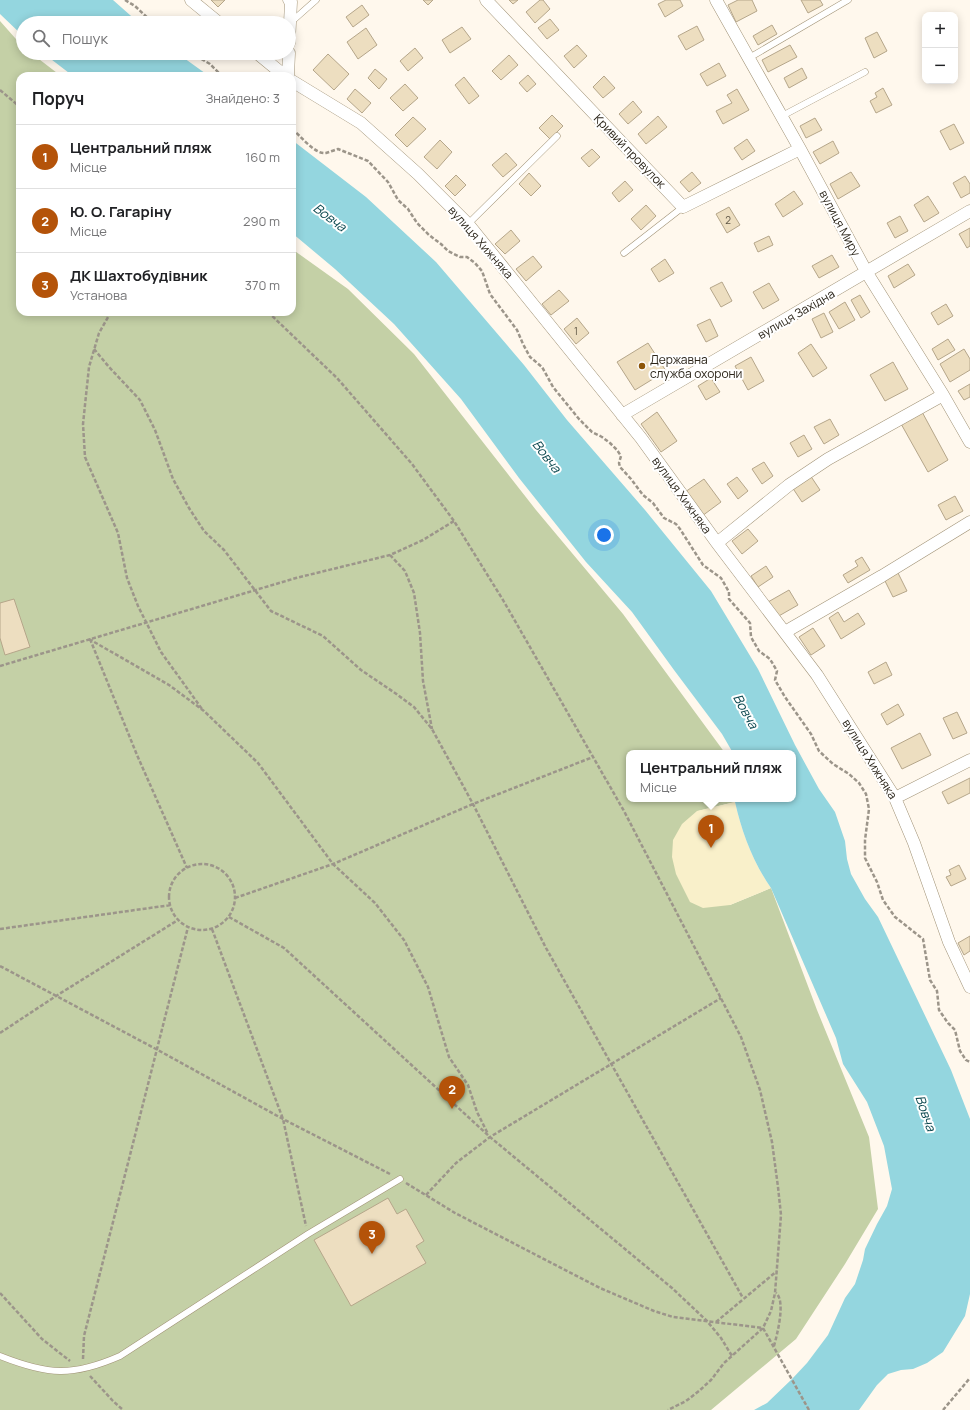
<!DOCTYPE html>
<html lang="uk">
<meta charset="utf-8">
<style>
:root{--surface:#fff;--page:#f2f2f2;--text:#202124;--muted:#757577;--line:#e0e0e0;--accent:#b45309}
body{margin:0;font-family:Manrope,sans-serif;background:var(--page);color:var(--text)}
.controls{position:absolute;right:12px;top:12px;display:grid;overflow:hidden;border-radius:8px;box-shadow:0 2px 10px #0003}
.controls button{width:36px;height:36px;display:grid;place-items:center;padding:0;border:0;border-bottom:1px solid var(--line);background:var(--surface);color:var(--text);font:20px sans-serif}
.you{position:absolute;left:604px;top:535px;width:14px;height:14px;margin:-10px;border:3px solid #fff;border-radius:50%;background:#1a73e8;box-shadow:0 0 0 6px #1a73e833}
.badge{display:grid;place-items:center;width:26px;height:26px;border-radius:50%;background:var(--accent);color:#fff;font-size:13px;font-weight:700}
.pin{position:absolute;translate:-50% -33px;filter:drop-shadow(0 1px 2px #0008)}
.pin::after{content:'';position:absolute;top:21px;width:14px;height:12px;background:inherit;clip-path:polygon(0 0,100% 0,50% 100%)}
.popup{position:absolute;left:626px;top:750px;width:170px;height:52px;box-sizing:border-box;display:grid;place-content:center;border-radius:8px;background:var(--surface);filter:drop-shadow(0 1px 3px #0005);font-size:13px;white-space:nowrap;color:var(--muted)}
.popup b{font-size:15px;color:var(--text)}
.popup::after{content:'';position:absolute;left:50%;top:100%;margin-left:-8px;border:8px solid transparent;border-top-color:var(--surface)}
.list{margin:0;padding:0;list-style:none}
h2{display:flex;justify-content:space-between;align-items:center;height:52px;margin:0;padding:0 16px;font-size:17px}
h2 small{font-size:13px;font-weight:400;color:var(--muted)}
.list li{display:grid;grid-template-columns:26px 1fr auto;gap:12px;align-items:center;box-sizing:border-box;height:64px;padding:0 16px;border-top:1px solid var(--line)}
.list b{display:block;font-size:15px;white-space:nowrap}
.list p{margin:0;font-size:13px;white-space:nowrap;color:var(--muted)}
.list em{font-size:13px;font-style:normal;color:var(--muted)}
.icon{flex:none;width:22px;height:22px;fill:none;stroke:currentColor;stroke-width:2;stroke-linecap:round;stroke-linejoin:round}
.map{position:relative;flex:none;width:970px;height:1410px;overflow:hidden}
.search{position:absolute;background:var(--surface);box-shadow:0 2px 10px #0003;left:16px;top:16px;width:280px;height:44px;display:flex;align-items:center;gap:10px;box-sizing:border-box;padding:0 14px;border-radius:22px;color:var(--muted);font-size:15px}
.panel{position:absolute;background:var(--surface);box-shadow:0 2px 10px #0003;left:16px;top:72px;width:280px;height:244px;border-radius:12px}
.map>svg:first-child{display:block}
.green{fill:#c4d0a6}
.sand{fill:#f9f0ca}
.water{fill:#94d6df}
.building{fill:#eddec0;stroke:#b5a68a}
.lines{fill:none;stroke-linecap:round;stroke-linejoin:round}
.lane-casing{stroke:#a19377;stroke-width:7}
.street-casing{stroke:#a19377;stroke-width:13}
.path{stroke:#9c958a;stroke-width:2.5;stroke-dasharray:4 2;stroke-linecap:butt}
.lane{stroke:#fff;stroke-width:6}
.street{stroke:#fff;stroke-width:12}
.poi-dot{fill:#8c5509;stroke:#fff;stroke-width:1.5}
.labels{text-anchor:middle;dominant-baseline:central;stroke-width:4;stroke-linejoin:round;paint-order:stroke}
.number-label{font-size:10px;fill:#5c5444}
.street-label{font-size:12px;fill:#2c261b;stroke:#fff}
.poi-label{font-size:12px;fill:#2c261b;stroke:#fff;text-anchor:start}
.water-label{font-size:13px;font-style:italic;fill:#0a474e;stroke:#fff}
</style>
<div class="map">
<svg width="970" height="1410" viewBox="0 0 970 1410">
<rect width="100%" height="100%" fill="#fff8ed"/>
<path class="green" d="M0,21l23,26v6h8l30,23h-41v236h272v-63l56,40 66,65 122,156 87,104 102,139h-96v46h106v3l-37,9 32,94 41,-17 46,122 52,127 9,72 -33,55 -49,75 -85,71h-711z"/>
<path class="sand" d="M735,802c7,31 18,60 36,86l-41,17 -27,3 -13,-6 -14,-28 -4,-17 1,-17 9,-16 15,-13z"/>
<path class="water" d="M0,0h113l26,23h-116v13l-23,-22z
M43,53h134l32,23h-136z
M292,140l74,57 70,65 88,103 43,55 78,90 66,81 47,78 37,76 24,44 16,23 10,29 2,18 4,15 14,25 13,18 73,153 19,49v175l-5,22 -22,36 -16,11 -14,6 -12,1 -13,4 -11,11 -18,25h-105l13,-7 25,-24 15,-16 21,-28 17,-37 10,-14 8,-24 2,-11 12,-25 10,-18 5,-17 -8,-43 -17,-44 -24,-38 -7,-26 -65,-150c-18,-26 -29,-55 -36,-86l2,-3h56v-46h-60l-11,-19 -48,-64 -42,-58 -46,-50 -67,-84 -58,-79 -67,-75 -59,-55 -43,-36z"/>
<path class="building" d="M211,0h14l-7,7z
M423,0h10l-5,5z
M509,0h9l-5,4z
M540,0h3l7,9 -15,14 -9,-11z
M666,0h14l3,6 -18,11 -7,-13z
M738,0h14l5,11 -21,11 -8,-17z
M801,0h19l3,5 -15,8z
M362,5l7,10 -16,12 -7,-10z
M550,19l9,11 -12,9 -9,-11z
M772,25l5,9 -19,11 -5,-9z
M697,26l7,14 -18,10 -8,-14z
M462,27l9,12 -21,14 -8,-13z
M366,28l11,17 -19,14 -11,-17z
M877,32l10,19 -13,7 -9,-20z
M577,45l10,11 -13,12 -10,-12z
M790,45l7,12 -29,15 -6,-12z
M415,48l8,10 -15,13 -8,-10z
M328,54l21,20 -15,16 -21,-20z
M509,55l9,10 -17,15 -9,-9z
M719,63l7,13 -19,10 -7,-12z
M802,68l5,10 -18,10 -5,-10z
M375,69l12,10 -8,10 -11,-11z
M528,75l8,9 -9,8 -8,-9z
M604,76l11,12 -12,10 -10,-11z
M464,77l15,19 -10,8 -14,-19z
M405,84l13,14 -15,13 -13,-13z
M883,88l9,17 -16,8 -6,-12 7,-4 -2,-4z
M355,89l16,14 -9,10 -15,-14z
M737,89l12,21 -26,14 -7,-13 16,-8 -5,-8z
M633,101l9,11 -14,12 -9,-10z
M552,115l11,11 -13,13 -11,-11z
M658,116l9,11 -21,17 -8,-10z
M413,117l13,12 -19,18 -12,-12z
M815,118l7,12 -16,8 -6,-12z
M954,124l10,19 -14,7 -10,-19z
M747,139l8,12 -13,9 -8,-12z
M440,140l12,12 -15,17 -13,-12z
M833,141l6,12 -19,11 -7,-12z
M592,149l8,8 -11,10 -8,-9z
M506,153l11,12 -14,12 -11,-12z
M692,172l9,11 -12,9 -9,-10z
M851,172l9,14 -22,13 -8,-15z
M529,173l12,13 -10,10 -12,-12z
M456,175l10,10 -11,11 -10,-10z
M965,176l5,8v9l-9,5 -8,-15z
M625,181l8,9 -14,12 -7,-9z
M794,191l9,13 -20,13 -8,-13z
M928,196l11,17 -15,9 -10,-17z
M646,205l10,11 -15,14 -10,-11z
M729,207l11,18 -13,8 -11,-19z
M900,216l8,15 -13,7 -8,-15z
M970,228v18l-3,2 -8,-14z
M511,230l9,11 -15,13 -10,-10z
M769,236l4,9 -15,7 -4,-9z
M832,255l7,12 -20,11 -7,-12z
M533,256l9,11 -16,14 -10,-12z
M665,259l9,14 -15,9 -8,-13z
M908,264l7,11 -21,13 -6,-12z
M722,282l10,19 -11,6 -11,-19z
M769,283l10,17 -16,9 -10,-17z
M559,290l10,11 -18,14 -9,-11z
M860,295l10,17 -9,6 -10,-18z
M845,302l10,18 -16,9 -10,-17z
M946,304l7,12 -15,9 -7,-12z
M824,313l9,19 -12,6 -9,-19z
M577,318l12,15 -13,11 -12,-15z
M710,319l8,17 -12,6 -9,-17z
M948,339l7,11 -17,10 -6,-11z
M648,343l18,28 -31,19 -18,-28z
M811,344l16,24 -14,9 -15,-24z
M964,349l6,10v11l-20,12 -10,-18z
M751,357l13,24 -16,9 -13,-24z
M893,362l15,27 -23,12 -15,-26z
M711,378l9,14 -14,8 -8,-14z
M970,384v13l-6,3 -6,-9z
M921,410l27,50 -20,12 -28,-50z
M657,412l20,29 -16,11 -20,-28z
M830,419l9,16 -15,9 -10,-17z
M804,435l8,14 -14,8 -8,-14z
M764,462l9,14 -11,8 -10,-15z
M810,475l10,15 -18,12 -10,-15z
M737,477l11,14 -10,8 -11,-15z
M704,479l17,23 -19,14 -17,-24z
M955,496l8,15 -17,9 -8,-15z
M748,529l10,12 -16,13 -10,-13z
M862,557l8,13 -22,13 -5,-8 15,-9 -3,-5z
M766,566l7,11 -15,10 -7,-11z
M897,571l10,20 -14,6 -10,-20z
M789,590l9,15 -21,12 -9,-15z
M14,599l16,48 -25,8 -5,-17v-35z
M838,612l6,10 14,-9 7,11 -24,15 -12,-21z
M813,628l12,18 -14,9 -12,-18z
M886,662l6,13 -18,9 -6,-12z
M898,704l6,11 -17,10 -6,-11z
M957,712l10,21 -14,6 -10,-21z
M920,733l11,22 -29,14 -11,-21z
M970,778v15l-22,11 -6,-12z
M959,865l7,14 -15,7 -5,-9 5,-2 -2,-5z
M970,936v15l-6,4 -6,-12z
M388,1198l9,16 9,-5 18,32 -8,5 10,17 -75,43 -37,-66z"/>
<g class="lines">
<defs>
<path id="lane" d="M290,23l26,-23
M749,58l99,-58
M782,116l83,-44
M468,224l89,-88
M624,253l59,-46
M0,1356c48,19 72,21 120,0l188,-122 92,-55"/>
<path id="street" d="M191,0l28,23
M486,0l197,207 117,-58
M716,0l84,149 67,124 76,122 27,47
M289,43l2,-41 -2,-2
M257,53l28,23
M288,76l1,-23
M292,81l69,42 57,51 50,50 173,214 76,105 100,132 78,123 19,45 35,99 21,45
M622,415l348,-204
M717,543l72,-58 39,-26 115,-64
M785,632l97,-56 88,-54
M895,798l75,-38"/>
</defs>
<use href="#lane" class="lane-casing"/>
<use href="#street" class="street-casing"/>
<path class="path" d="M125,0l10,6 18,17
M191,53l19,11 11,11 6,1
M0,90l20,17
M292,129c8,6 23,26 34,24 4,-1 8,-3 12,-4l30,12 20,21 10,18 10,9 9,14 12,12 12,9 7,7 12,6h7l8,6 7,8 8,23 27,36 6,14 7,13 12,10 11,20 26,32 13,13 10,5 8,6 7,7 4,6 -2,7 1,4 11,12 12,16 10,8 11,15 12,6 4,5 23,36 18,13 8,14v7l21,24 1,14 8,14 11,8 7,12 -2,9 10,17 26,37 8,17 14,13 16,10 10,9 7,11 3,15 -4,31v18l12,24 6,18 12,17 28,22 7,41 7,11 2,19 9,13 7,7 5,21 6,9 4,2
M111,312l-12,21 -10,34 -6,57 2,33 33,76 9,45 11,28 23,46 41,57
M268,312l69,66 75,86 42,57 49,79 121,211 117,226 19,53 12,52 6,45 3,28 -6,78 -4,18 -8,17 -39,35 -13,17 -12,11 -13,10 -18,9
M94,349l15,18 31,33 15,30 18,49 16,29 15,23 20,19 47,61 52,25 38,34 34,23 19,14 18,22 41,75 73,144 197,350
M390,555l15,16 9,22 6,40 3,48 9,48
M89,639l80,46 35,26 54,52 75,101 42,39 29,37 24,47 21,70 19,28 9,27 11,22
M90,639l47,116 50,113
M0,666l296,-88 94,-23 33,-15 31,-19
M169 897a33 33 0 1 1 66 0a33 33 0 1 1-66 0Z
M235,898l98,-34 140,-60 120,-47
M229,917l55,31 206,189 182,151 35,33 14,17 11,18
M0,929l171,-24
M212,929l71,190 23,107
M0,966l156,83 127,70 107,55
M0,1033l56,-37 122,-76
M406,1183l49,30 145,75 54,23 19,6 90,11 46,82
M426,1195l30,-32 34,-26 231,-139
M0,1293l42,46 28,22
M716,1322l61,-51
M774,1346c3,-11 12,-45 2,-53
M83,1359l1,-23 104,-409
M90,1376l23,25 10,9
M943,1410l27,-32"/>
<use href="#lane" class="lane"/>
<use href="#street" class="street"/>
</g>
<circle class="poi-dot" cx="642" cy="366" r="4"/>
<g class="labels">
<g class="number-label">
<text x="728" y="220">2</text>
<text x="576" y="331">1</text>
</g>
<g class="street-label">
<text transform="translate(630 151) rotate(46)">Кривий провулок</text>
<text transform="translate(840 223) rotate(62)">вулиця Миру</text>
<text transform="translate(481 242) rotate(49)">вулиця Хижняка</text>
<text transform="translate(796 314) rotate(-30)">вулиця Західна</text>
<text transform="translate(682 495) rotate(54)">вулиця Хижняка</text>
<text transform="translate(870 759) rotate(58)">вулиця Хижняка</text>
</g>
<g class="poi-label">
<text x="650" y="359">Державна<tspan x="650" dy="14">служба охорони</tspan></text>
</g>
<g class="water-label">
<text transform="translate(330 217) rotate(37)">Вовча</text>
<text transform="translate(547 456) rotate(52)">Вовча</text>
<text transform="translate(746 711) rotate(61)">Вовча</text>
<text transform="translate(926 1113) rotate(71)">Вовча</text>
</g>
</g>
</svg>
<div class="controls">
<button>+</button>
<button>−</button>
</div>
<div class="you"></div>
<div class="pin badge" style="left:711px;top:848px">1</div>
<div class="popup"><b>Центральний пляж</b>Місце</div>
<div class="pin badge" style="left:452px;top:1109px">2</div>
<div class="pin badge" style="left:372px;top:1254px">3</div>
<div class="search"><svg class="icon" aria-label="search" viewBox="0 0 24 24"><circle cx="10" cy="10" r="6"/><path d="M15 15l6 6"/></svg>Пошук</div>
<section class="panel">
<h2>Поруч<small>Знайдено: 3</small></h2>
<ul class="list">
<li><span class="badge">1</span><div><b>Центральний пляж</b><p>Місце</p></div><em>160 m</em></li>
<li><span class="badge">2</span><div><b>Ю. О. Гагаріну</b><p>Місце</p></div><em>290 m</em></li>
<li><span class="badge">3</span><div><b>ДК Шахтобудівник</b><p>Установа</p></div><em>370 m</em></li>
</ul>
</section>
</div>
